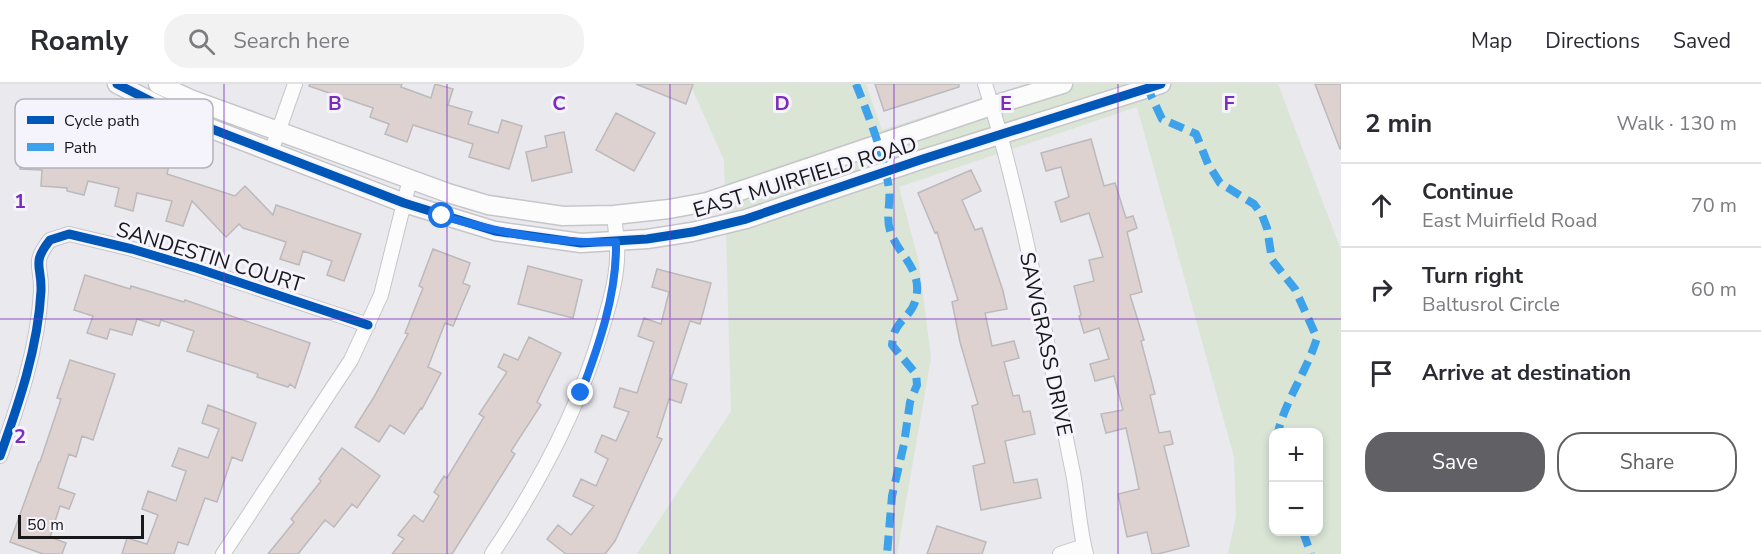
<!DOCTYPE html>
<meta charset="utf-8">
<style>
:root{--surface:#fff;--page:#f2f2f3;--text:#2b2b33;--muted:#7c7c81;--line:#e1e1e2;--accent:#616165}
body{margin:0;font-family:"Nunito Sans",sans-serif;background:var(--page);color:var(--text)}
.controls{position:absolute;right:18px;bottom:18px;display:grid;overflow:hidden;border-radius:12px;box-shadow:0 3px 9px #0003}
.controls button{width:54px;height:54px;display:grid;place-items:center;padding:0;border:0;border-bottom:2px solid var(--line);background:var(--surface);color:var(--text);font:30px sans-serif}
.scale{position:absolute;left:18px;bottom:15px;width:126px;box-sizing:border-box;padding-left:6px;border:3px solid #18181b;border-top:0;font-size:16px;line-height:21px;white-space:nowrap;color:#18181b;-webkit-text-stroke:4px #f5f4fd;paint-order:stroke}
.stop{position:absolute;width:18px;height:18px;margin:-14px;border:4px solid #1a73e8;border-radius:50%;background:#fff}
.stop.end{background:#1a73e8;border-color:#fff;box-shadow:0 2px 6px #0008}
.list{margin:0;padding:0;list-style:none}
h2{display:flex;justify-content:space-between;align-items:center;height:78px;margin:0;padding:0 24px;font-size:26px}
h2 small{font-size:20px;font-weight:400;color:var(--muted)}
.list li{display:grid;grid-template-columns:39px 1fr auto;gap:18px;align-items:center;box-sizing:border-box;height:84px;padding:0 24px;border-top:2px solid var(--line)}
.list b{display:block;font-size:22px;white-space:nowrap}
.list p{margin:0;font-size:20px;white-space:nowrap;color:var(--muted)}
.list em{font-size:20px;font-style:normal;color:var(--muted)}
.actions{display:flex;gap:12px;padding:18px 24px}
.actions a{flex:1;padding:14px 0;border:2px solid var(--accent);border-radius:24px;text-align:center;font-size:21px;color:var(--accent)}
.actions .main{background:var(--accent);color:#fff}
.icon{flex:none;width:33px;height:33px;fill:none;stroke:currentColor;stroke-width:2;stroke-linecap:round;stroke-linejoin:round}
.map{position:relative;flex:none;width:1341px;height:470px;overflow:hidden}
header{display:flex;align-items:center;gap:36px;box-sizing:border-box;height:84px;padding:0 30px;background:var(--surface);border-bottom:2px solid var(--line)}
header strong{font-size:28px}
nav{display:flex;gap:33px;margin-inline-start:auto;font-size:21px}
.search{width:420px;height:54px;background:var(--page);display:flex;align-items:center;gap:15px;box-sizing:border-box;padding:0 21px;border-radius:24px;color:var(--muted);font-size:22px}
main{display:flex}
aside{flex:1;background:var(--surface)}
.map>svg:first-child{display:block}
.green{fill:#dae5d6;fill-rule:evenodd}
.building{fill:#ded2d1;stroke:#bbb9bb;stroke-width:1.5}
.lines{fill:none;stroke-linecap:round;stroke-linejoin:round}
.street-casing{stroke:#c6c6ca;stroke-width:16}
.secondary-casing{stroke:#c6c6ca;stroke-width:21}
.street{stroke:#fcfcfc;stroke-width:14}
.secondary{stroke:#fcfcfc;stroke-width:18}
.quiet{stroke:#3da2ea;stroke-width:8;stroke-dasharray:15 8;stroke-linecap:butt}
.cycleway-casing{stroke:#f5f4fd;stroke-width:13}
.cycleway{stroke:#0057b8;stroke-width:9}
.route{stroke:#1a73e8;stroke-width:8}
.grid{fill:none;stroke:#7b2cbf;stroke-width:1.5;stroke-opacity:0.55}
.labels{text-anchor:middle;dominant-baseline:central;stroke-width:6;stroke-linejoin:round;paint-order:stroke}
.street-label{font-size:21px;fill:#18181b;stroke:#f5f4fd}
.key{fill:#f5f4fd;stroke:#b3b2b9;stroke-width:1.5}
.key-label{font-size:16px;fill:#18181b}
.grid-label{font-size:20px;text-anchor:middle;font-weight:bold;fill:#7b2cbf;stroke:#f5f4fd;stroke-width:6;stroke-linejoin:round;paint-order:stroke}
</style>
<header>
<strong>Roamly</strong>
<div class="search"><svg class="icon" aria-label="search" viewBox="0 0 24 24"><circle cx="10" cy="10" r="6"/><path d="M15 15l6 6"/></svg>Search here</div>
<nav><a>Map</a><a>Directions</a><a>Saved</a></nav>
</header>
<main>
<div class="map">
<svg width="1341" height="470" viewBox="0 0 1341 470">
<rect width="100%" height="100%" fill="#e9e9ee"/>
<path class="green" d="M690,0h176l16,46 144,-46h252l63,166v304h-113l8,-38 -2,-59 -97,-350 -238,80 20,76 12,95 -34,196h-260l94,-143 -7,-251zM1274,348h44v100h-44z"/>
<path class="building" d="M310,0h92l-1,3 30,11 4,-14 18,5 -5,16 24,7 -4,12 30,9 4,-13 20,6 -13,43 -40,-12 4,-13 -60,-19 -6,17 -22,-8 4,-10 -19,-7 3,-9 -64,-22z
M636,0h57l-7,20z
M875,0h84v3l-75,24z
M1315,0h26v65h-1z
M616,29l39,20 -21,38 -38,-21z
M564,48l8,40 -40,9 -6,-29 21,-5 -2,-11z
M22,50l42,3 33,9 2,-9 22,5 -3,15 31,7 3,-13 19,5 -4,18 68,22 10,-10 28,29 3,-10 85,29 -17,47 -17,-6 5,-14 -29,-10 -4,14 -19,-6 6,-17 -43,-14 -4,-4 -13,13 -34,-36 -9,25 -17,-5 6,-20 -35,-8 -4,18 -18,-5 4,-18 -31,-7 -4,14 -17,-4v-3l-26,-2 1,-16 -22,-1z
M1091,55l13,47 11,-3 11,35 7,-2 4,12 -10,4 15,60 -12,3 14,45 -3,1 14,53 -5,1 9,38 11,-2 3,13 -9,2 25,100 -31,8h-6l-5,-22 -20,5 -9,-43 21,-5 -5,-25 -8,-36 -20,5 -5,-19 22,-4 -9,-34 -19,5 -5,-17 19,-5 -10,-31 -15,5 -5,-17 2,-1 -7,-29 20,-5 -5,-21 14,-3 -14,-44 -28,9 -6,-20 14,-5 -8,-30 -15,4 -5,-18z
M971,86l10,21 -19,9 13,30 7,-2 21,63 4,18 -22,4 7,33 22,-5 5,17 -15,4 9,34 6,-1 4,17 7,-1 5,23 -30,7 9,42 23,-4 4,19 -60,12 -8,-44 12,-3 -13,-57 6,-2 -18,-62 -8,-40 6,-2 -21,-68 -2,1 -17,-40z
M433,165l37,14 -7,20 7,3 -17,40 -8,-3 -17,44 13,6 -19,36 -1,-1 -17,26 -14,-9 -11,17 -24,-15 19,-30 34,-63 -3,-1 18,-45 -4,-2z
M528,182l54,14 -9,38 -55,-14z
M657,185l54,14 -11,41 -10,-3 -19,58 16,5 -6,19 -12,-4 -12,38 5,2 -47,102 -10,13h-39l-19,-15 11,-14 13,10 23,-29 -21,-10 8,-17 15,7 12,-27 -13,-7 7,-17 14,6 13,-29 -15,-5 6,-19 17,5 17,-51 -16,-6 6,-18 17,6 8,-32 -17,-5z
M85,191l45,14 1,-3 53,16 1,-2 125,43 -15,45 -5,-4 -2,3 -31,-10 1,-3 -71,-23 7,-20 -33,-11 -2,6 -22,-7 -5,16 -22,-6 -3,10 -20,-6 6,-17 -19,-6z
M529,253l32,16 -24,49 4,3 -30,46 4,3 -27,43 -36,57h-60l12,-15 -6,-4 16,-20 9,7 16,-26 -5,-4 10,-16 3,2 37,-61 -5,-3 28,-42 -9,-5 6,-13 14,6z
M70,276l45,14 -22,66 -11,-4 -6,21 -7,-3 -11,34 17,6 -6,15 -9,-3 -10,31 16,6 -4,11h-19l-33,-12 29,-80h1l21,-63 -4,-1z
M208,321l48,18 -14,38 -10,-4 -15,45 -12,-4 -17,47 -10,-3 -4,12h-52l5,-16 20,6 11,-29 -16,-6 6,-18 28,10 10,-30 -14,-5 7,-18 29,10 11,-29 -17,-6z
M342,364l38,28 -11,15 -12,17 -5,-4 -18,23 -9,-7 -27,34h-30l26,-32 -3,-3 30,-38 -2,-2z
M937,442l49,16 -4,12h-55z"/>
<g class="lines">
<defs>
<path id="street" d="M985,0c40,126 61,259 88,389 5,26 6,55 13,81
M271,68l24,-68
M0,372c19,-53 38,-108 41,-165 1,-26 -10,-27 9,-51l19,-6 63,15 64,19 172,57
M223,470l128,-194 30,-65 29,-116
M492,470c46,-69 86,-142 109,-222 6,-20 13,-41 15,-62 3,-18 0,-37 -2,-55
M1060,470l24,-8"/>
<path id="secondary" d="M117,0l69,35 218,84 91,28 86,12 66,-4 45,-7 54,-13 177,-60 238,-75
M158,0l32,15 258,94 40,12 75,11 51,-1 55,-6 38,-7 284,-96 72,-22"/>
</defs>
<use href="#street" class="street-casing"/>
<use href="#secondary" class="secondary-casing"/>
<use href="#street" class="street"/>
<use href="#secondary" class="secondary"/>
<path class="quiet" d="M856,0c13,33 28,70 33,105 2,14 -4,29 2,45 9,21 28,34 26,58 -2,22 -15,24 -22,39 -2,4 -2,9 -3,14l24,29 1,11 -7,17 -6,42 -12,52 -5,58
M1146,1l16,34 34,15 12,30 12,19 34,21 8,11 5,13 5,32 23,29 22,49c-10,33 -31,61 -39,94
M1303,448l8,22"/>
<defs>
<path id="cycleway" d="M117,0l69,35 218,84 91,28 86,12 66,-4 45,-7 54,-13 177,-60 238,-75
M0,372c19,-53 38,-108 41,-165 1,-26 -10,-27 9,-51l19,-6 63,15 64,19 172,57"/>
</defs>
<use href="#cycleway" class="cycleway-casing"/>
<use href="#cycleway" class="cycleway"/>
</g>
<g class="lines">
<path class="route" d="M442,132c60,17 111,28 174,26 1,52 -17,103 -35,151"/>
</g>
<path class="grid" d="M224,0v470M447,0v470M670,0v470M894,0v470M1118,0v470M0,235h1341"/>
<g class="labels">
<g class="street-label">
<text transform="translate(805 93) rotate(-17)">EAST MUIRFIELD ROAD</text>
<text transform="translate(210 173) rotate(17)">SANDESTIN COURT</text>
<text transform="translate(1046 260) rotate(78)">SAWGRASS DRIVE</text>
</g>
</g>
<rect x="15" y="15" width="198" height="69" rx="9" class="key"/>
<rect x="27" y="32" width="27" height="8" fill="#0057b8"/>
<rect x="27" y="59" width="27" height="8" fill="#3da2ea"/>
<g class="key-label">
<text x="64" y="42">Cycle path</text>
<text x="64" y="69">Path</text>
</g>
<g class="grid-label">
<text x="335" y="26">B</text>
<text x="559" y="26">C</text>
<text x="782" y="26">D</text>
<text x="1006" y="26">E</text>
<text x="1229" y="26">F</text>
<text x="20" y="124">1</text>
<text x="20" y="359">2</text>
</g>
</svg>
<div class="controls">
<button>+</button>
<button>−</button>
</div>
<div class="scale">50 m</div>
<div class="stop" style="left:442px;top:132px"></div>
<div class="stop end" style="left:581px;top:309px"></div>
</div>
<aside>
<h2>2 min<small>Walk · 130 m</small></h2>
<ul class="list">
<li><svg class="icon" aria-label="ahead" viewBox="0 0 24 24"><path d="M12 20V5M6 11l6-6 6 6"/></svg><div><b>Continue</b><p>East Muirfield Road</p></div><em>70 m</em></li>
<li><svg class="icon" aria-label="right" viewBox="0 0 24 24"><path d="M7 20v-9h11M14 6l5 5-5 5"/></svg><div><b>Turn right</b><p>Baltusrol Circle</p></div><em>60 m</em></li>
<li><svg class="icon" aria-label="arrive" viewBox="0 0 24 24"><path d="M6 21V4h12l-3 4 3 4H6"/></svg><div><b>Arrive at destination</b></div></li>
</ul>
<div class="actions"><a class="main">Save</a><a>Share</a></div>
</aside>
</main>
